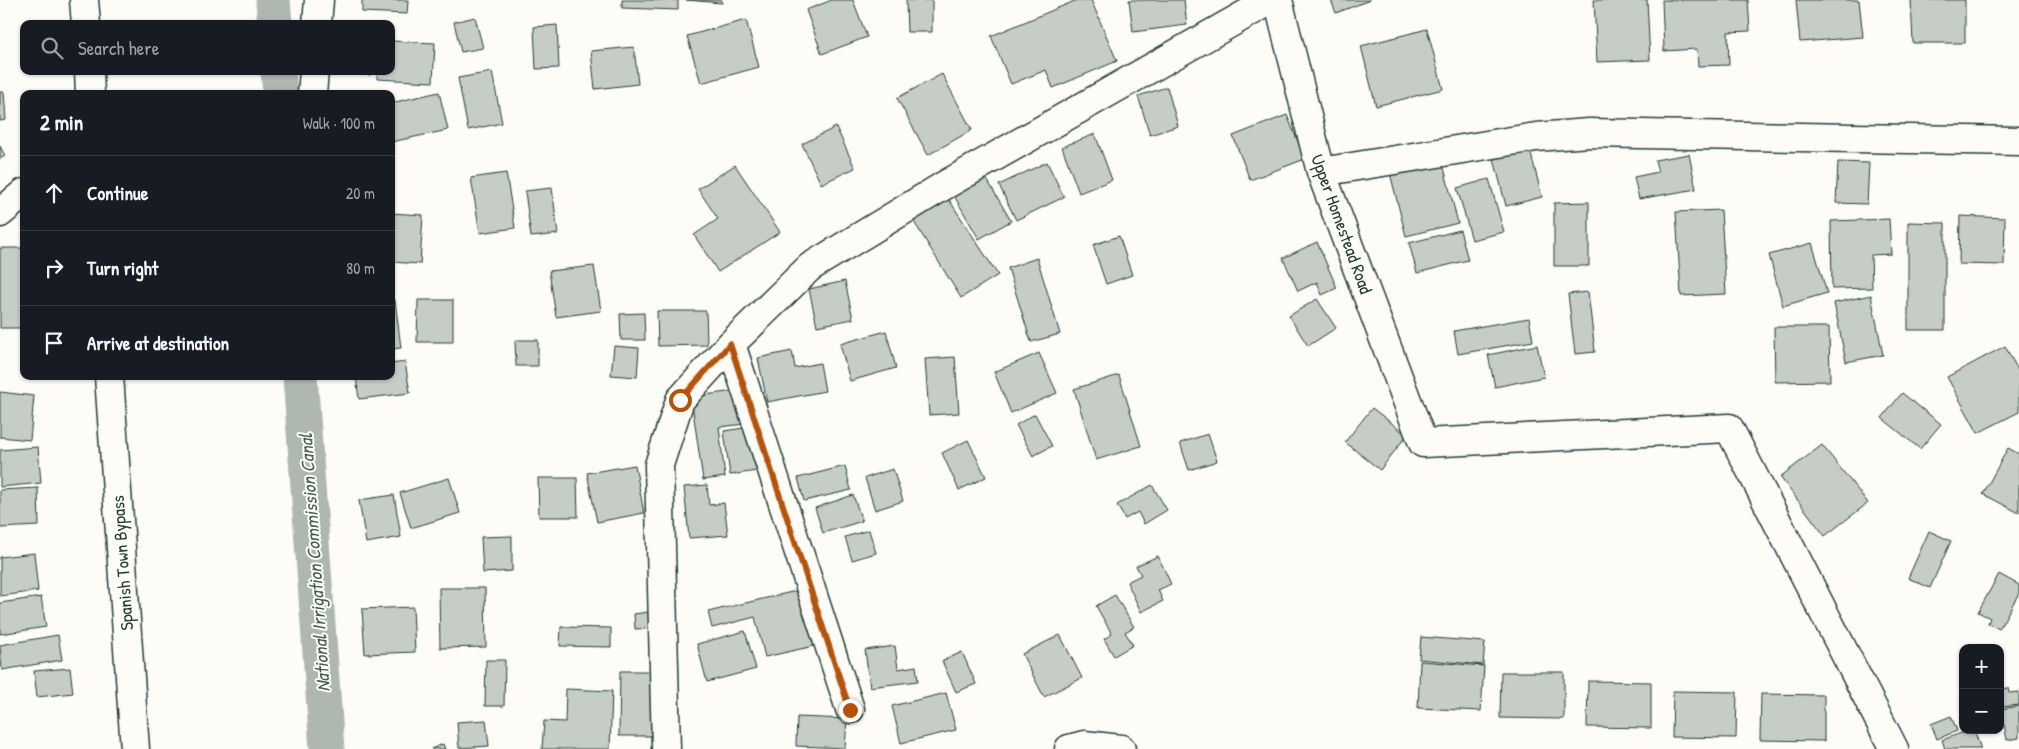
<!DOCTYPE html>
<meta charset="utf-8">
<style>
:root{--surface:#171b24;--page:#20242c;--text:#f1f3f6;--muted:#9ea1a6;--line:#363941}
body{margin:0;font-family:"Patrick Hand",sans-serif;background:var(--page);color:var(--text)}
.controls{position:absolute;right:15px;bottom:15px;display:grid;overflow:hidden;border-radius:10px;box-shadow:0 1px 4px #0004}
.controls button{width:45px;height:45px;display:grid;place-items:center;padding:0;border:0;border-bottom:1px solid var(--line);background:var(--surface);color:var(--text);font:25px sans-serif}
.stop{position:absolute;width:15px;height:15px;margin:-11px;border:4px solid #b45309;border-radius:50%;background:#fff}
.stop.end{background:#b45309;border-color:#fff;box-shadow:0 1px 5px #0008}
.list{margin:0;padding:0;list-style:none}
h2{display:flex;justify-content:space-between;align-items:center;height:65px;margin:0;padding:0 20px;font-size:21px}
h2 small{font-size:16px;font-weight:400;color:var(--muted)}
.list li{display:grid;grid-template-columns:32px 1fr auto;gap:15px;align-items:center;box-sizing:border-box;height:75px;padding:0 20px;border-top:1px solid var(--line)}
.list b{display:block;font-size:19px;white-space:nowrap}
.list em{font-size:16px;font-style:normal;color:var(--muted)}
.icon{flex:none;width:28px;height:28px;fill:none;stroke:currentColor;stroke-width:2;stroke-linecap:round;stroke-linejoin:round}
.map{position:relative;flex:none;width:2019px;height:749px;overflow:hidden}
.search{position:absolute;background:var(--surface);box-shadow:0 1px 4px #0004;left:20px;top:20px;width:375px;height:55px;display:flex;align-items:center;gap:12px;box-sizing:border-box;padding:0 18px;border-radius:10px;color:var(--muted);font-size:19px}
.panel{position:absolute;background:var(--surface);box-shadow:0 1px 4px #0004;left:20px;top:90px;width:375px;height:290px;border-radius:10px}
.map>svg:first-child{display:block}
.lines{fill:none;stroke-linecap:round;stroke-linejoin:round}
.canal{stroke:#aeb8b1;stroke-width:35}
.building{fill:#c6cdc7;stroke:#1f3d34}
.minor-casing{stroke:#1f3d34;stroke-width:31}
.primary-casing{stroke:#1f3d34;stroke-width:31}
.minor{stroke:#fdfcf7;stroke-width:28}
.primary{stroke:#fdfcf7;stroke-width:28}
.route{stroke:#b45309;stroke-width:6}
.labels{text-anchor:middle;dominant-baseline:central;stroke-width:4;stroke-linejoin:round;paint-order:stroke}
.street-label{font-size:18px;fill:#1f3d34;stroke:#fdfcf7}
.water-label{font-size:19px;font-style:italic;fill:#435c53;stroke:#fdfcf7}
</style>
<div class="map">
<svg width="2019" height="749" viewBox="0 0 2019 749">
<rect width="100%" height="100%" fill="#fdfcf7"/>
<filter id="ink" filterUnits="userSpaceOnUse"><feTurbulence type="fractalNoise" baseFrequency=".02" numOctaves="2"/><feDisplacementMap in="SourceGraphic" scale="10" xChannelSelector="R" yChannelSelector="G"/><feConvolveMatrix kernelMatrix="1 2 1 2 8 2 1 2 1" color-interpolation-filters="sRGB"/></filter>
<g filter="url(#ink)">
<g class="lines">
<path class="canal" d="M273,0l2,24
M278,71l2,23
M300,376l27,373"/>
</g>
<path class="building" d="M362,0h46l-1,14 -45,-2z
M622,0h56v10l-56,-2z
M686,0h36v3z
M832,0h21l14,37 -45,17 -16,-44z
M906,0h26v32h-25z
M1077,0h14l26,61 -64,27 -7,-18 -35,14 -20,-48z
M1129,0h55l3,25 -54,7z
M1331,0h39l-34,13z
M1594,0h53l3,60 -53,2z
M1662,0h86l2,31 -22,1 1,33 -31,1 -1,-17 -33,2z
M1796,0h63l4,37 -63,5z
M1911,0h54v43h-52z
M475,17l8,31 -22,4 -7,-30z
M746,20l13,47 -58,16 -14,-47z
M557,25l2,43 -23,1 -2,-42z
M1427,29l16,60 -67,17 -15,-60z
M391,41l44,2 -2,39 -56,-3v-8h14z
M634,47l4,37 -43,5 -4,-38z
M342,71h29l-1,4z
M492,72l10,51 -34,7 -10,-52z
M942,74l30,56 -44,25 -31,-57z
M1167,87l11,39 -28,9 -12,-39z
M0,92h4l2,28 -6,1z
M439,92l9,38 -57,12v-39z
M1287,115l18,44 -55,21 -17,-44z
M836,127l19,41 -34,16 -19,-40z
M1095,134l17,46 -33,13 -17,-46z
M0,146l5,10 -5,3z
M1530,150l12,47 -36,9 -12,-47z
M1689,154l7,35 -57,10 -5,-22 24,-5 -3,-12z
M1442,160l16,63 -52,13 -16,-63z
M1047,162l17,35 -48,23 -17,-35z
M1838,162l31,1 -2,41 -31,-1z
M735,165l45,67 -62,40 -24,-37 24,-16 -20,-30z
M506,173l9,55 -35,5 -9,-55z
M985,176l26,45 -32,18 -26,-45z
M1489,179l15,53 -32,8 -15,-52z
M552,188l6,46 -27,3 -6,-46z
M946,195l52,80 -37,23 -50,-81z
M1589,202v64h-35v-63z
M1721,210l5,84 -45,2 -5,-84z
M391,213l32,2 -3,49 -29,-2z
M1960,216l45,2 -1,47 -45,-1z
M1889,219l2,35 -20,1 1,33 -40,1 -1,-68z
M1908,222l37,1v107h-37z
M1460,230l8,30 -51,13 -8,-30z
M1119,236l13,39 -26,9 -13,-39z
M1317,242l20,46 -15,7 -5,-13 -19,9 -15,-33z
M1812,243l15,50 -44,13 -14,-51z
M0,248h24v80h-24z
M1037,258l23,76 -29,8 -23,-74z
M594,266l7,45 -45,6 -7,-46z
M845,281l8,38 -36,7 -8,-37z
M1588,292l7,60 -20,2 -7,-60z
M1871,295l12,60 -37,7 -12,-59z
M1317,299l19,29 -28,18 -19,-30z
M391,300h4l6,48 -10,1z
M418,300h35v42h-36z
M657,311h49l1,34 -49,1z
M644,313l1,27h-24l-1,-26z
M1529,318l4,23 -75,13 -4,-23z
M1774,327h55l1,54 -55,1z
M886,331l10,37 -46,13 -10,-37z
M515,340h23v26h-22z
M1537,345l7,32 -49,10 -7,-32z
M614,346l25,2 -2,29 -26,-2z
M2005,346l14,26v40l-41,21 -31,-56z
M792,351l3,17 25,-5 5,28 -58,11 -9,-44z
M1039,353l18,40 -46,20 -17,-41z
M955,357l4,56 -30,2 -4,-56z
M405,362l5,31 -51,6 -3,-23h35v-12z
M1119,375l22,71 -45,14 -22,-71z
M741,390l4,34 -26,3 6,50 -22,3 -12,-83z
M0,392l34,4 -4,44 -30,-3z
M1902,393l39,31 -21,25 -38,-31z
M1372,408l35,27 -27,35 -35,-28z
M1035,414l17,32 -19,10 -17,-31z
M750,427l7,44 -27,4 -6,-44z
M1208,434l9,27 -28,9 -9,-27z
M968,440l18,37 -27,13 -17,-37z
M1822,445l46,58 -43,33 -45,-59z
M38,447l3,36 -41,4v-37z
M2008,448l11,6v59l-36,-19z
M635,465l9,48 -47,9 -10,-49z
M845,466l6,24 -47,11 -6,-23z
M893,469l10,32 -28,9 -10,-32z
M449,478l11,35 -49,15 -11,-35z
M538,478h39l1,39h-39z
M707,485l2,20 15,-2 4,32 -39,3 -5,-51z
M1152,485l15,25 -23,14 -6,-12 -13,7 -8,-14z
M38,488l1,38 -39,2v-38z
M394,495l7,42 -35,6 -7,-43z
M853,495l9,26 -39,12 -8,-25z
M869,530l7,23 -24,7 -7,-23z
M1929,531l22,10 -21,47 -22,-10z
M512,536v35l-29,2 -2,-36z
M34,553l4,38 -38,5v-39z
M1158,556l13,28 -13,6 5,11 -22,11 -14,-30 14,-7 -5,-9z
M1999,574l20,11v8l-20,36 -11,-6 2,-5 -12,-6z
M439,588h46l1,59 -46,1z
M800,590l14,56 -49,11 -10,-40 -43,11 -4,-16z
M1115,595l19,32 -9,5 8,13 -19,11 -10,-17 8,-5 -16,-28z
M41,597l5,30 -46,7v-31z
M413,607l2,45 -50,2 -3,-45z
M655,611l1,17 -21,1 -1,-15z
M561,627l50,1v19l-51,-1z
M745,631l11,38 -49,13 -10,-38z
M58,635l4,25 -60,10 -2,-25z
M1060,635l22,43 -38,19 -22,-43z
M1421,637l64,5 -2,23 -64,-6z
M895,646l3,23 18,-3 2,15 -48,6 -5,-37z
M962,652l14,32 -20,8 -14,-31z
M486,660h19l-1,46h-19z
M1420,661l64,5 -3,45 -63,-3z
M70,668l3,25 -36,4 -3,-26z
M620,671h36l-1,65h-36z
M1501,672h63v47l-64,-1z
M1588,681l63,1v46l-64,-1z
M2008,688l1,5 10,-1v13l-18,2 -1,-18z
M566,689l46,2 -2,58h-68l2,-28 21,1z
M1673,691l64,1 -1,46 -64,-1z
M946,693l10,37 -55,13 -9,-37z
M1761,694l63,1v46l-64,-1z
M2019,706v32l-12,2 -6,-31z
M1951,716l6,15 -20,8 -6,-15z
M797,717l50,2 -2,29 -49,-2z
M486,720l3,26 -30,2 -2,-26z
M1970,730h4l7,19h-36l-3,-9z
M443,744l2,5h-14z"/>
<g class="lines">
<defs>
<path id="minor" d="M1278,0l43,172 102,271 306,-15 165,321
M317,24l2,-24
M312,94l2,-23
M1321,172l215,-35 53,-4 430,8
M0,213l24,-20
M731,344l119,365
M666,749l-7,-284 21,-65 51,-56 79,-77 135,-82 326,-185
M1069,749l15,-4 37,4"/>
<path id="primary" d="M84,0l2,24
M89,71l1,23
M109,376l26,373"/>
</defs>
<use href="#minor" class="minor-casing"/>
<use href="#primary" class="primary-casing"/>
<use href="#minor" class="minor"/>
<use href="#primary" class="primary"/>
</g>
</g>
<g class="lines" filter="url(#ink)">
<path class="route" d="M680,400l50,-56 120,366"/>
</g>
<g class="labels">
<g class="street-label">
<text transform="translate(1342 224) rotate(70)">Upper Homestead Road</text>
<text transform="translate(122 563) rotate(-94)">Spanish Town Bypass</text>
</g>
<g class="water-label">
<text transform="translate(314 563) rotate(-94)">National Irrigation Commission Canal</text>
</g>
</g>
</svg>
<div class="controls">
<button>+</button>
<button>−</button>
</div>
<div class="stop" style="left:680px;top:400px"></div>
<div class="stop end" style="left:850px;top:710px"></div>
<div class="search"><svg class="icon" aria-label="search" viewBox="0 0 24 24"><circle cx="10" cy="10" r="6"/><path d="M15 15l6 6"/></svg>Search here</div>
<section class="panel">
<h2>2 min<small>Walk · 100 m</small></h2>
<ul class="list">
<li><svg class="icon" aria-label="ahead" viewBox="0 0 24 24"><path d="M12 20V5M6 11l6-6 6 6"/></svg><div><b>Continue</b></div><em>20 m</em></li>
<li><svg class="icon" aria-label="right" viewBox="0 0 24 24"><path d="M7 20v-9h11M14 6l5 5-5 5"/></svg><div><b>Turn right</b></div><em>80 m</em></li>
<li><svg class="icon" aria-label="arrive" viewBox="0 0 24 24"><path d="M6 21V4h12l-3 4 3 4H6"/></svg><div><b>Arrive at destination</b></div></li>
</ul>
</section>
</div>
